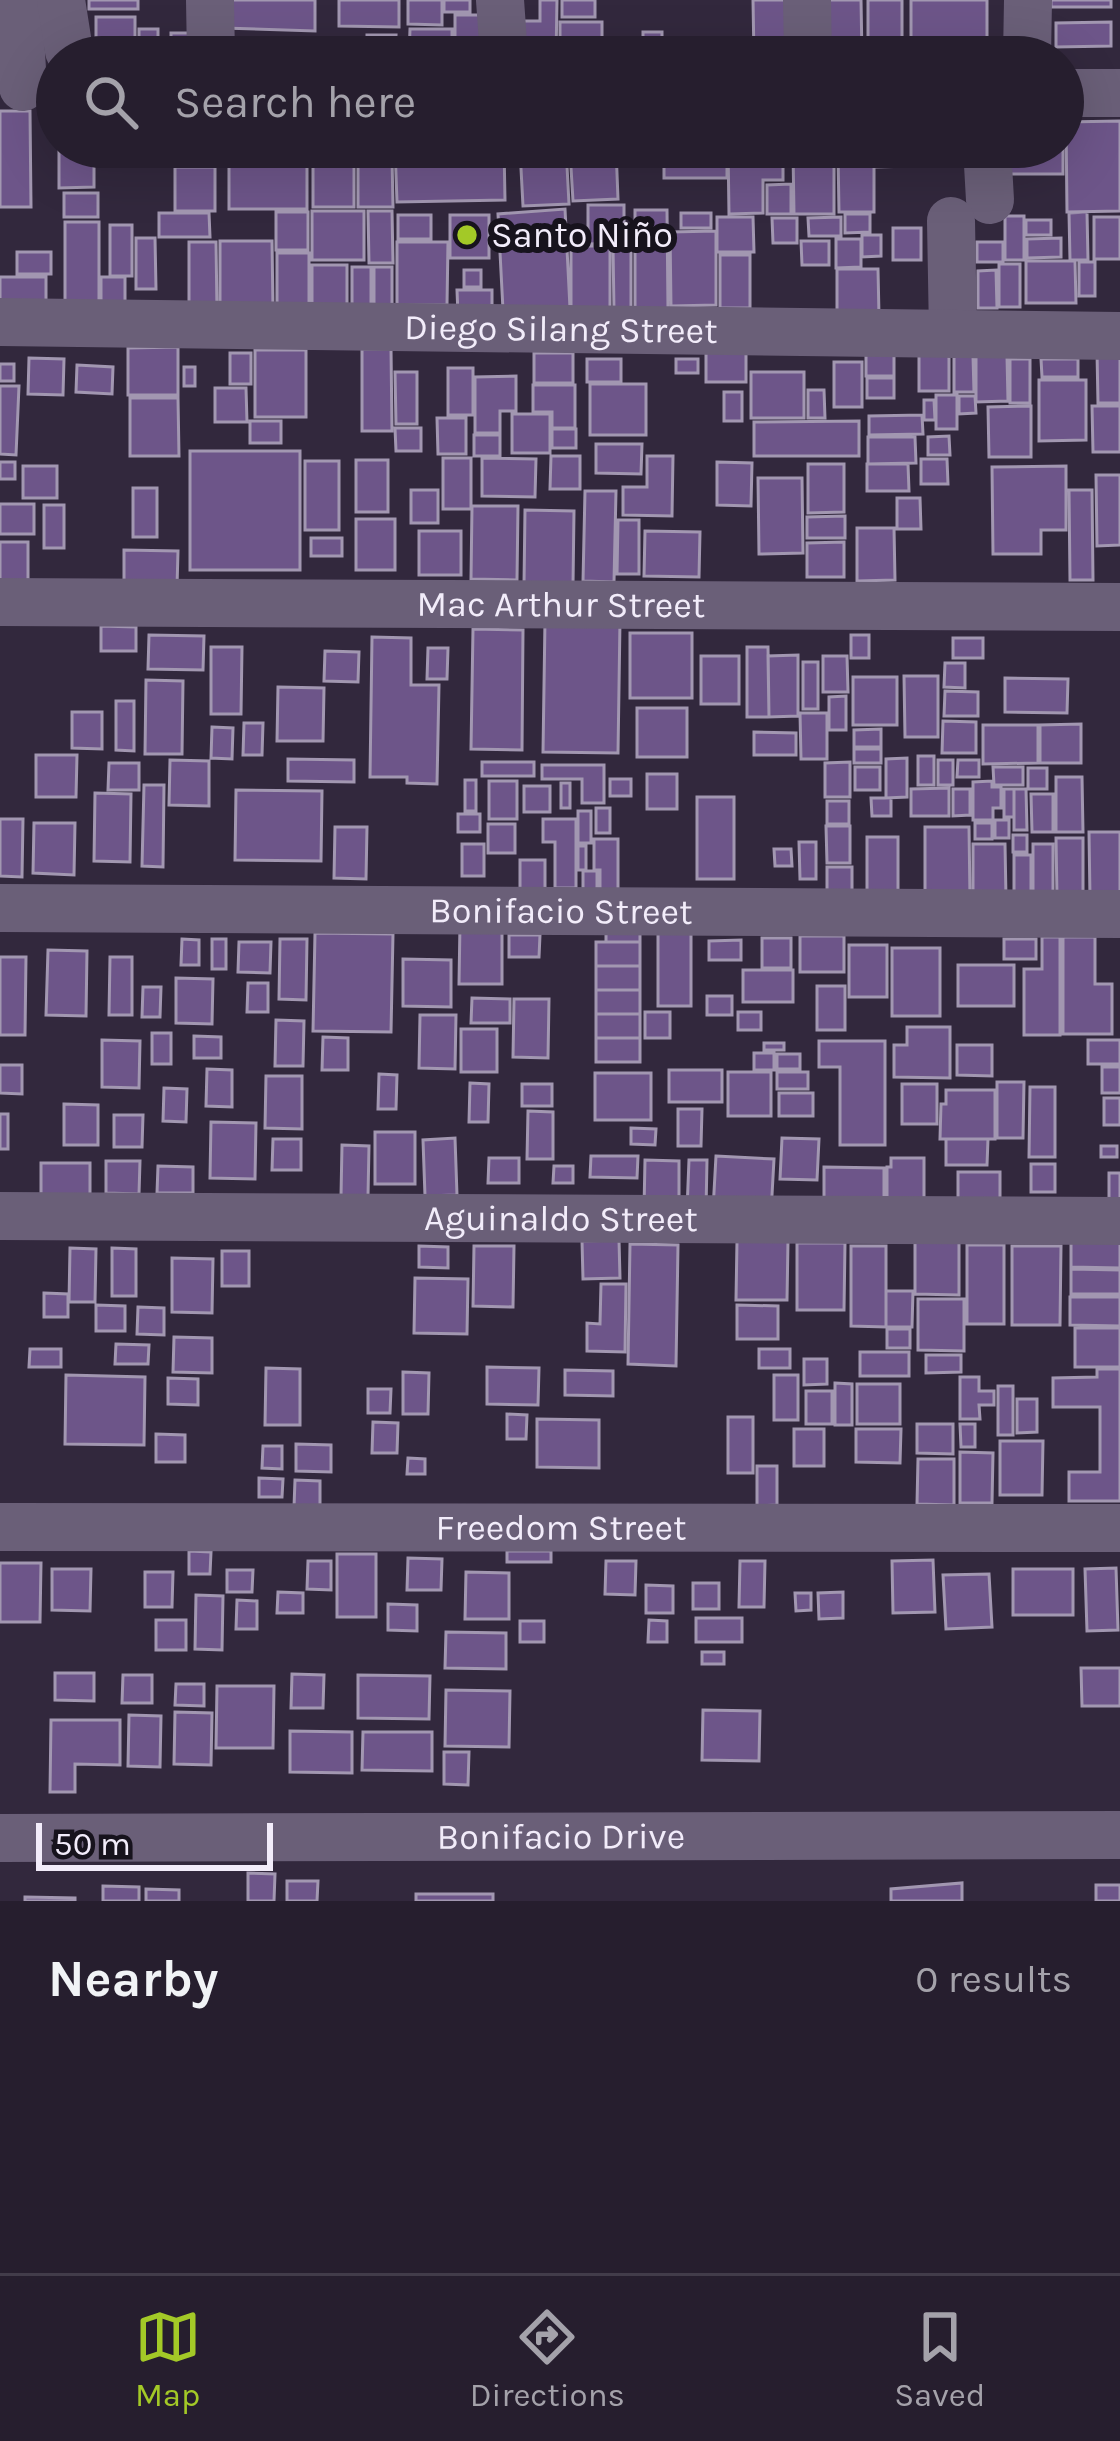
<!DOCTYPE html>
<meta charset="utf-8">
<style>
:root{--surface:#261e2e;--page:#322b3a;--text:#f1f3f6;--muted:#a4a2aa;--line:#423c4a;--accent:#a3c927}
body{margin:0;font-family:Karla,sans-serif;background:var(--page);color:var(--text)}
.scale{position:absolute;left:36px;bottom:30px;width:237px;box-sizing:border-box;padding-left:12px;border:6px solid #f2ecfa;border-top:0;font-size:33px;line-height:42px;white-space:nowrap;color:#f2ecfa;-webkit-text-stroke:9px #17131d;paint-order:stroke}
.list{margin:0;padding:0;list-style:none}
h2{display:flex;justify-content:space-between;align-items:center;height:156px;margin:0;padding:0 48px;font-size:51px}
h2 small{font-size:39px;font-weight:400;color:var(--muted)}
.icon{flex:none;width:66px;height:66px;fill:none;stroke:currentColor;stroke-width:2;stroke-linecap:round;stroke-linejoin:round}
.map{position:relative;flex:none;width:1120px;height:1901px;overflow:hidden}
.search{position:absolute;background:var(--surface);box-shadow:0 12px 48px #0002;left:36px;right:36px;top:36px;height:132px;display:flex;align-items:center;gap:30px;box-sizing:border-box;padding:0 42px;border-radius:66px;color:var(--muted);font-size:45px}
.sheet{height:372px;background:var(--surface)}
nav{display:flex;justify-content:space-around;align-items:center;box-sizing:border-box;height:168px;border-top:3px solid var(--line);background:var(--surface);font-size:33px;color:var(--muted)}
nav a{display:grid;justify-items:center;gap:6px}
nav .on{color:var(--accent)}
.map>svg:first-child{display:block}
.building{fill:#6d5589;stroke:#a297b1;stroke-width:3}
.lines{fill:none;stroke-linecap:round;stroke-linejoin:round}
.minor{stroke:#6a5f78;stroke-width:48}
.poi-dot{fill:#a3c927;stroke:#17131d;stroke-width:4.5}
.labels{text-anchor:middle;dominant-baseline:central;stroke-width:12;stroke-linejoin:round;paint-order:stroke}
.poi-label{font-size:36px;fill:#f2ecfa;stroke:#17131d;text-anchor:start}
.street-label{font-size:36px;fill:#f2ecfa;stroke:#17131d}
</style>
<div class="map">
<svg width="1120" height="1901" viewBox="0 0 1120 1901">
<rect width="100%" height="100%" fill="#32283d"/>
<path class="building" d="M89,0h49v9h-49z
M224,0h91v31l-92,-3z
M339,0h60v27l-60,-1z
M408,0h34v25l-34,-1z
M444,0h26v12h-26z
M540,0h17l-1,57h-34v-36h18z
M562,0h33v17h-33z
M753,0h39l1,57h-39z
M813,0h48l1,57h-48z
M868,0h34v57h-34z
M911,0h76v49h-76z
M1051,0h60v7h-60z
M455,15h35v26h-35z
M96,17h39v40h-39z
M560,22h42v35h-42z
M1111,22v24l-55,1v-24z
M139,29h19v28h-19z
M410,29h42v28h-43z
M643,32h19v16h-19z
M171,33h32v24h-32z
M367,35h29l-1,17h-28z
M458,45l40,1v11h-40z
M0,111h30l1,96h-31z
M1120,121v90l-53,1 -1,-90z
M59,147h35v40l-35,1z
M175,147h39l1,16h-40z
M229,147h78v62h-78z
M313,147h41v60h-41z
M395,147h109l1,53 -108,2z
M566,147l3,57 -46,2 -3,-56z
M664,147h63v31h-63z
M728,147h55v33h-20v33l-34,1z
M793,147h77v2l-77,1z
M876,147h33l1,19 -33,1z
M1009,147h54v27h-54z
M616,148l2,51 -45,2 -3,-50z
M793,152h41v62h-40z
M838,153h36v59h-35z
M358,157h34l1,50h-35z
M175,167h40v44h-40z
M791,184v30h-24v-29z
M64,193h34v24h-34z
M588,205h36v38l-36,1z
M565,209l5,99 -67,2 -5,-96z
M635,210h32l1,99h-33z
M312,211h52v49h-52z
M368,211h24l1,52h-24z
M276,212h32v38h-32z
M1087,212l1,48h-18l-1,-47z
M159,213h50l1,24h-51z
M681,213h30v15h-30z
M845,214h25v18l-25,1z
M398,215h33v24h-33z
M450,215h39v43h-39z
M1005,216h19v44h-19z
M717,217h36l1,35h-37z
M841,217v19h-32l-1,-18z
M1094,217h26v42h-26z
M772,218h25v25h-24z
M1026,220h25v15h-25z
M65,222h34v95h-34z
M110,225h22v51h-22z
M893,228h28v32h-28z
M716,231v74l-45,1 -1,-74z
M862,235h19v21l-19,1z
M136,238h19l1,51h-20z
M1061,238v19l-34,1v-19z
M836,239h25v28l-25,1z
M220,241h52l1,68h-53z
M801,241h28v24h-27z
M189,242h27l1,69h-28z
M397,242h51l-1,63h-50z
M977,242h26v20h-26z
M571,246h39v67h-39z
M613,247h18v64h-17z
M17,252h34v22h-34z
M277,253h32v67h-32z
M720,255h30v53h-30z
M1026,261h49l1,42h-50z
M1079,262h16v34h-16z
M999,264h21v43h-21z
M312,265h35v52h-35z
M352,267h19v51h-19z
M374,267h18v51h-18z
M837,269h41l1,47h-42z
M464,270h17v17h-17z
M996,270l1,38h-19v-37z
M0,277h46v30l-46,1z
M101,277h24v42h-24z
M457,290h35v26h-34z
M949,342v49h-30v-48z
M178,347v48h-50v-47z
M362,349h29l1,82h-30z
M255,350h51v67h-51z
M706,351h40v31h-40z
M1097,352h23v51h-22z
M230,353h21v31h-21z
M534,353h39v30h-39z
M866,354h28v22h-28z
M954,356h19l1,36h-20z
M976,356h31l1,45 -32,1z
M29,358l35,1 -1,36 -35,-1z
M587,359h34v23h-34z
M676,359h22v14h-22z
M1010,359h20v44h-20z
M1041,359h37v18h-36z
M834,362h28v45h-28z
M0,364h14v17h-14z
M77,365l36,2 -1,27 -36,-2z
M184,367h11v19h-11z
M448,368h25v47h-25z
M395,372h22v52h-21z
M751,372h53v46h-53z
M516,376v35h-16v22h-25v-56z
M867,378h27v20h-27z
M1039,380h47v60l-47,1z
M590,384h56v51h-56z
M533,385h42v43h-23v-16h-19z
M0,386h19l-3,69 -16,-1z
M215,388h31l1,34h-32z
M808,390h16l1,28h-17z
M724,392h18v29h-18z
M936,395h21v34h-21z
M959,396h16l1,17 -17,1z
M130,398h48l1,58h-49z
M924,400h10l1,20h-11z
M1031,406v51h-42l-1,-50z
M1092,406h28v46h-27z
M512,414h38v39h-38z
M922,415l1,19 -54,1v-19z
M437,418h29v36h-28z
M250,421h31v22h-31z
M859,421v35h-105v-34z
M395,428h26v23h-25z
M552,429h24v19h-24z
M474,435h26v21h-26z
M949,436l1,19h-22v-18z
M868,437h47l1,26 -48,1z
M596,444h46l-1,30 -45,-1z
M190,451h110v119h-110z
M551,456h29v33h-30z
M647,456h26l-1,60 -49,-1v-28h24z
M443,458h28v51h-28z
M482,458l54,1 -1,38 -53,-1z
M921,459h26l1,25h-27z
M356,460h32v52h-32z
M305,461h34v69h-34z
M0,462h15v17h-15z
M717,462l35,1 -1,43 -34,-1z
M808,464h36v48l-36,1z
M867,464h41l1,27h-42z
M23,466h34v32h-34z
M1066,466v64h-25v24h-48l-1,-87z
M1096,475h24v70l-23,1z
M758,478h44l1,75 -44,1z
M133,488h24v49h-24z
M411,490h27v33h-27z
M1069,490h23l1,90h-23z
M585,491h31l-2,91 -31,-1z
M897,498h23l1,31h-24z
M0,504h34v30h-34z
M44,505h20v43h-20z
M472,506h46l-1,74 -46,-1z
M525,510l49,1 -1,74 -49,-1z
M845,516v22h-38v-21z
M356,519h39v51h-39z
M618,520h21v54h-22z
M857,528h37l1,52 -38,1z
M419,531h42v44h-42z
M645,531l55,1 -1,45 -55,-1z
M311,538h31v18h-31z
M0,542h28v41h-28z
M844,542v35h-37v-34z
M124,550l54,1 -1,36h-53z
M545,620l75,1 -2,132 -75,-1z
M101,626l35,1v24h-35z
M473,629l50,1 -1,120 -51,-1z
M630,633h62v65h-62z
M149,635l55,1 -1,34 -55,-1z
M851,635h18v23h-18z
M372,637l39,1v47h28l-2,99 -30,-1v-6h-37z
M953,638h30v20h-30z
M211,647h31l-1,67h-30z
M747,647h21l1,70h-22z
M428,648h20l-1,31h-20z
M325,651l34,1 -1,30 -34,-1z
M798,655v61l-29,1 -1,-61z
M701,656h38v48h-38z
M823,656h24l1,36h-25z
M803,662h15v47h-15z
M945,663h20v25l-21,-1z
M904,676h34v61h-33z
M853,677h44v48h-44z
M1005,678l63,1 -1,34 -62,-1z
M146,680l37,1 -1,73h-37z
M278,687l46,1 -1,53h-46z
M945,691l33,1v24h-34z
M846,696v34h-17v-33z
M116,701h18v50l-18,-1z
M637,708h50v49h-50z
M72,712h30v37l-30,-1z
M800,713h27v46h-26z
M943,721l33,1v31h-34z
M244,723h19l-1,32h-19z
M1081,724v39h-41v-38z
M983,725h55v38l-55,1z
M212,727l21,1 -1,31 -21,-1z
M881,729v18h-27v-17z
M754,732l42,1v22h-42z
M854,749h27v14h-27z
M36,755h41l-1,42h-40z
M918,756h16v29h-16z
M907,758v39l-21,1v-39z
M288,759l66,1v22l-66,-1z
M170,760l39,1v45l-40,-1z
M938,760h15v25h-15z
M958,760h21v17h-22z
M482,762h52v14h-52z
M850,762v35h-25v-34z
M109,763h30v27h-31z
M542,765h62v38h-22v-24h-40z
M855,767h25v23h-25z
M993,767h30v18h-29z
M1028,768h19v21h-19z
M647,774h30v35h-30z
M1056,777h26l1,55h-27z
M610,779h21v17h-21z
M465,780h11v31h-11z
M489,781h28v38h-28z
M992,781v6h9v21h-8v12h-20v-38z
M561,783h9v25h-9z
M144,785h20l-1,82 -21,-1z
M524,786h26v26h-26z
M949,788v28h-38v-27z
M953,789h17v26l-17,1z
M1004,789h10v28h-10z
M1014,789h12l1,41h-13z
M236,790l86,1 -1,70 -86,-1z
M95,793l36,1 -1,68 -36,-1z
M1031,794h22v38h-21z
M697,797h37v82h-37z
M871,798h20v18h-19z
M827,801h22v23h-22z
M596,808h14v25h-14z
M578,811h13v32h-13z
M458,814h22v18h-22z
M0,819h23l-1,58 -22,-1z
M543,819h33v69h-21v-46h-12z
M995,820h14v18h-14z
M34,823h41l-1,52 -41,-2z
M975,823h17v16h-17z
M488,824h27v29h-27z
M826,826h24v37h-23z
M335,827h32l-1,52 -32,-1z
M925,827h44l1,71h-45z
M1089,832h31v65l-30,1z
M1013,835h14v17h-14z
M867,837h31v61h-31z
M1056,838h27v60h-26z
M594,839h24v59h-18v-28h-6z
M799,842h17v37h-16z
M462,844h22v32h-22z
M973,844h32l1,54h-33z
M1033,844h20v54h-20z
M578,846h8v24h-8z
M774,849h17l1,17h-17z
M1014,855h17v43l-17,1z
M520,860h25v33h-25z
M827,867h25v31h-25z
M583,871h14v26h-14z
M460,924h42v60h-43z
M606,928h34v14h-34z
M658,932h33v74h-33z
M315,933l78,1 -2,98 -78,-1z
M509,935h31l-1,22h-30z
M800,936h44v36h-44z
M1042,937h18v98h-36v-66h18z
M1063,937h32v47h17v50h-49z
M762,938h29v30h-29z
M182,939l17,1v25h-18z
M212,939h14v30h-14z
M280,939h27l-1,61 -27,-1z
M1004,939h32v20h-32z
M741,940v20h-32v-19z
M239,942h32l-1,31 -32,-1z
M596,942h44v24h-44z
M849,945h38v52h-38z
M892,948h48v68h-48z
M48,950l39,1 -1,65 -40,-1z
M0,957h26l-1,78h-25z
M110,957h22v58h-23z
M403,959l48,1v47l-48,-1z
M958,965h56v41h-56z
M596,966h44v24h-44z
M743,970h50v32h-50z
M176,978l37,1 -1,45 -36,-1z
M248,983h20v29h-21z
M817,986h28v44h-28z
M143,987h18l-1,30h-18z
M596,990h44v24h-44z
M707,996h25v19h-25z
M472,998l38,1v24h-39z
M514,999h35l-1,59 -35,-1z
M645,1012h25v26h-25z
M738,1012h23v18h-23z
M596,1014h44v24h-44z
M420,1015h36l-1,54 -36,-1z
M276,1020l28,1 -1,45h-28z
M907,1027h43v51l-56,-1v-32h13z
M461,1029h36v43h-36z
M152,1033h19v31h-19z
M194,1036l27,1v21h-27z
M323,1037l25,1v32h-26z
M596,1038h44v24h-44z
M102,1040l38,1 -1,47 -37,-1z
M1088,1040h32v24h-32z
M819,1041h66v104h-45v-78h-21z
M764,1043h20v7h-20z
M957,1045h35v31l-35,-1z
M754,1053h20v17h-20z
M777,1054h23v15h-23z
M0,1065h22v29l-22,-1z
M1102,1067h18v26h-18z
M207,1069l25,1v37l-26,-1z
M669,1070h53v32h-53z
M728,1072h43v44h-43z
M777,1072h31v17h-31z
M595,1073h56v47h-56z
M379,1074l18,1 -1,34h-18z
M266,1076h36v53l-37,-1z
M997,1082h27l-1,56h-26z
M470,1083l19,1 -1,38h-19z
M522,1084h30v22h-30z
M902,1084h35v40h-35z
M1030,1087h25v70h-26z
M164,1088l23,1 -1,33 -23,-1z
M946,1090h49v49h-55l1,-35h5z
M779,1093h34v23h-34z
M1104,1098h16v27h-16z
M64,1104l34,1v40h-34z
M678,1109h24l-1,37h-23z
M528,1111l25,1v47h-26z
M0,1114h8v35h-8z
M114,1115h29l-1,32h-28z
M211,1122l45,1 -1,56 -45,-1z
M631,1128l25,1 -1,16 -24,-1z
M375,1132h40v52h-40z
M455,1138l2,57 -32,1 -2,-56z
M782,1138l37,1 -2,41 -37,-1z
M273,1139h28v31h-29z
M946,1139h42l-1,26h-41z
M342,1145l27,1 -1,50h-27z
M1101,1146h16v11h-16z
M591,1156h47l-1,22 -47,-1z
M716,1156l58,3 -3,54 -58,-3z
M489,1158h30v25h-31z
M891,1158h33v41h-37v-32h4z
M645,1160l34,1v48l-35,-1z
M689,1160h18l-1,50h-19z
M106,1161h34l-1,33 -33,-1z
M41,1163h49v34l-49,-1z
M1031,1164h24v28h-24z
M158,1166l35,1v26h-36z
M554,1166h19v17h-20z
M824,1167l60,1v34h-60z
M958,1172h42v31h-42z
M1109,1173h11v28h-11z
M1071,1238h49v30l-49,-1z
M619,1240l1,38 -37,1 -1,-38z
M737,1241h51l-1,59h-51z
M915,1241l44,1v53l-44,-1z
M797,1243h48l-1,67h-47z
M630,1244l48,1 -2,121 -48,-2z
M967,1245h37v79h-37z
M419,1246l29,1v21l-29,-1z
M474,1246h40l-1,61 -40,-1z
M851,1246h35v81l-35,-1z
M1012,1246h49l-1,79h-48z
M70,1248l26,1 -1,53h-26z
M112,1248l24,1v47h-24z
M222,1251h27v35h-27z
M172,1258l41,1 -1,54 -40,-1z
M1071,1269l49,1v24h-49z
M415,1278l53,1 -1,55 -53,-1z
M601,1284h25l-1,68 -38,-1v-28l13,1z
M886,1291h27l-1,36h-26z
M44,1293l24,1v23h-24z
M1070,1297h50v29l-50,-1z
M918,1299h46v52l-46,-1z
M96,1305l29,1v25h-29z
M737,1305l41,1v33h-41z
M138,1307l26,1v27l-27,-1z
M1075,1328h45v39h-45z
M887,1329h23v19h-23z
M174,1337l38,1v35l-39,-1z
M116,1344l33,1 -1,19h-33z
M30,1349h31v18h-32z
M759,1349h31v19h-31z
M860,1352h49v24h-49z
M926,1355h35v17l-35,1z
M804,1359h23v25l-23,1z
M487,1367l52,1 -1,37 -51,-1z
M266,1368l34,1v56h-35z
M1097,1369h23v132h-51v-29h31v-65h-47v-29l44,-1z
M565,1370l48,1v25l-48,-1z
M403,1372l26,1 -1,41h-25z
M66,1375l79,2 -1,68 -79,-1z
M774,1375h24v45h-24z
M960,1377h19v14h15v14h-15l1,14h-20z
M168,1378l30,1v26l-30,-1z
M835,1383l17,1v41h-17z
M857,1384h43v40h-43z
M998,1386h15v49h-15z
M368,1389h23l-1,24h-22z
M806,1391h26v33h-26z
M1017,1399h20v33l-20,1z
M507,1414l20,1 -1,24h-19z
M728,1417h25v56h-25z
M537,1419l62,1v48l-62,-1z
M373,1422l25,1 -1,30h-25z
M917,1424h36v30l-36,-1z
M960,1424h15v23h-14z
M794,1429h30v37h-30z
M856,1429h45l-1,34 -44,-1z
M156,1434l29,1v27h-29z
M1000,1441h43l-1,54h-42z
M296,1444l35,1v27l-35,-1z
M263,1446h19v23l-20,-1z
M960,1452l33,1 -1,50h-32z
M408,1458l17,1v15h-18z
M918,1459h36v46l-37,-1z
M757,1466h20v39l-20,1z
M259,1478l24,1 -1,18h-23z
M295,1480l25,1v26h-26z
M189,1551l22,1 -1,22h-21z
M507,1551h44v11h-44z
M337,1554h39v63h-39z
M408,1558l34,1 -1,31h-34z
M933,1560l2,52 -42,1 -1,-52z
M308,1561h23v29l-24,-1z
M606,1561h30l-1,34 -30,-1z
M740,1561h25l-1,46h-25z
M0,1563h41l-1,59h-40z
M1116,1568l2,62 -31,1 -2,-62z
M52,1569h39l-1,42 -38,-1z
M1013,1569h60v46h-60z
M227,1570h26l-1,22h-25z
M145,1572h28l-1,35h-27z
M466,1572l43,1v46h-44z
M989,1574l3,53 -46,2 -3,-54z
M693,1583h26v26h-26z
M646,1585l27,1v27h-27z
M278,1592l25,1v20h-26z
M843,1592v26l-24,1 -1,-26z
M795,1593h16v17l-15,1z
M196,1595l27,1 -1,54 -27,-1z
M237,1600l20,1v28h-21z
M388,1604l29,1v26l-29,-1z
M696,1618h46v24h-46z
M156,1620h30v30h-30z
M649,1620l18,1v21h-19z
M520,1621h24v21h-24z
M446,1632l60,1v36l-61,-1z
M702,1652h22v12h-22z
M1081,1668h39v38h-38z
M55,1673h39v28l-39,-1z
M292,1674l32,1 -1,33h-32z
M123,1675h29v28h-30z
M358,1675l72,1 -1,43 -71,-1z
M176,1684h28v22l-29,-1z
M217,1686h57l-1,62h-57z
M446,1690l64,1 -1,56 -64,-1z
M703,1710l57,1 -1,50 -57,-1z
M175,1712l37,1 -1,52 -37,-1z
M129,1715l32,1 -1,51 -32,-1z
M51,1720h69v45l-45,-1v28h-25z
M290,1731l62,1v41l-62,-1z
M363,1732h69v39l-70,-1z
M444,1752h25l-1,33 -24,-1z
M248,1873l27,1 -1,27h-26z
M287,1881h31l-1,20h-30z
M962,1883v18h-71v-12z
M1096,1885h24v16h-24z
M103,1886l36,1v14h-36z
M146,1889l33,1v11h-33z
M416,1894h77v7h-77z
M25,1897l50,1v3h-50z"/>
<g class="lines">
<g class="minor">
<path d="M18,0l5,87"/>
<path d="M61,0l8,51"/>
<path d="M210,0l1,57"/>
<path d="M500,0l4,57"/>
<path d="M807,0l1,57"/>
<path d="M1027,57l1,-57"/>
<path d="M1063,93h57"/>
<path d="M987,147l3,53"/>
<path d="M951,221l2,113"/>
<path id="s1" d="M0,322l1120,14"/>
<path id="s2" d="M0,602l1120,5"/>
<path id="s3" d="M0,908l1120,6"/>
<path id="s4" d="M0,1216l1120,5"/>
<path id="s5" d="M0,1527l1120,1"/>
<path id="s6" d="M0,1838l1120,-3"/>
</g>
</g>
<circle class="poi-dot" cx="467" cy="235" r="12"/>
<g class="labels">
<g class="poi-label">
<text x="491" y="235">Santo Niño</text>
</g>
<g class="street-label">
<text stroke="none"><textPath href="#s1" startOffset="561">Diego Silang Street</textPath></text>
<text stroke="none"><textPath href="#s2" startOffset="561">Mac Arthur Street</textPath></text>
<text stroke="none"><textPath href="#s3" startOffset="561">Bonifacio Street</textPath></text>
<text stroke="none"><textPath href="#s4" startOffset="561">Aguinaldo Street</textPath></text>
<text stroke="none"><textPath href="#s5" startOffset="561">Freedom Street</textPath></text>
<text stroke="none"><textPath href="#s6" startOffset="561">Bonifacio Drive</textPath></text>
</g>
</g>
</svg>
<div class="scale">50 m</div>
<div class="search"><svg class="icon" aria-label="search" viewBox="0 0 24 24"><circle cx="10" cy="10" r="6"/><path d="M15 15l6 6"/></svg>Search here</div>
</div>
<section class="sheet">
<h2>Nearby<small>0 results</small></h2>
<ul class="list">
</ul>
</section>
<nav>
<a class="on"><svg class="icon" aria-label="map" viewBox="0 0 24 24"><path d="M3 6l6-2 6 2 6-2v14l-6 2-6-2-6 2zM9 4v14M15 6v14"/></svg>Map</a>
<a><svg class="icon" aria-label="directions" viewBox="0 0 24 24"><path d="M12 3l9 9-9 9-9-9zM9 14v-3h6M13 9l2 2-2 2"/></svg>Directions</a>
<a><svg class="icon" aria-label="saved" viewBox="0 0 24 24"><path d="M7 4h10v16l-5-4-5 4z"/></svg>Saved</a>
</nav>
